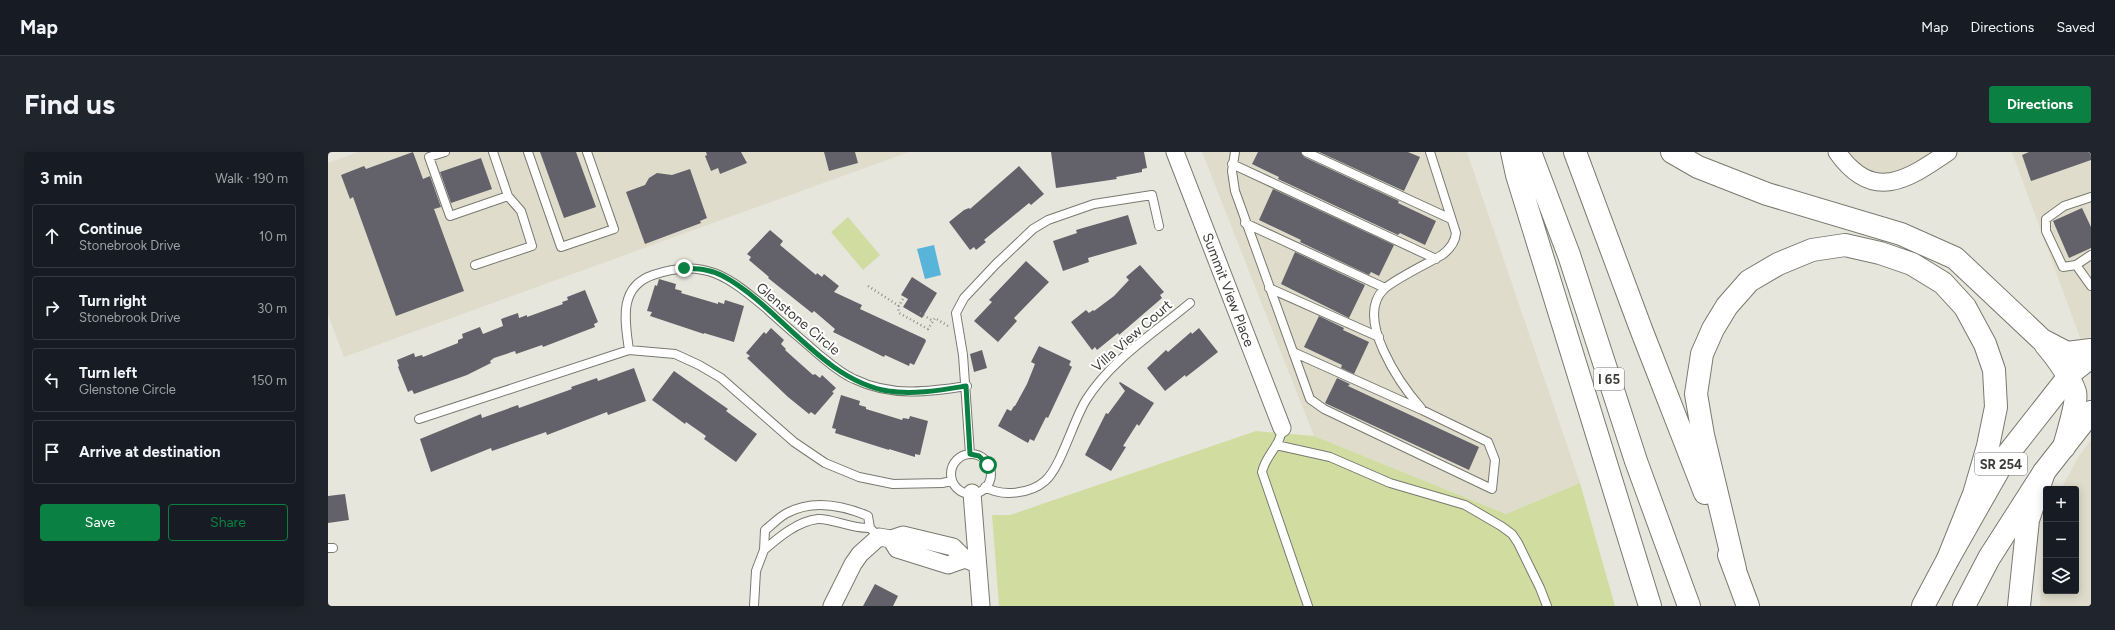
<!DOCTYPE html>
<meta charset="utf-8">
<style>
:root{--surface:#171b24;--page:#20242c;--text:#f1f3f6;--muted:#9ea1a6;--line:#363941;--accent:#0b8043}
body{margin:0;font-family:Figtree,sans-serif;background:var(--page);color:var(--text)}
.controls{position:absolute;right:12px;bottom:12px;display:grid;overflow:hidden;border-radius:4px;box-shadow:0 2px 10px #0003}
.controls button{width:36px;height:36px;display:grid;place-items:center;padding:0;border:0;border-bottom:1px solid var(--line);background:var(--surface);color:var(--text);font:20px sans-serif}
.stop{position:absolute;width:12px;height:12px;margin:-9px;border:3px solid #0b8043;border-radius:50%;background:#fff}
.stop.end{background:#0b8043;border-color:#fff;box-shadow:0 1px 4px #0008}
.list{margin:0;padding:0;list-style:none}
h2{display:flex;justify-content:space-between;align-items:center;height:52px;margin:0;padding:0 16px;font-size:17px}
h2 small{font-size:13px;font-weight:400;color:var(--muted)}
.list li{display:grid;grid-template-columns:26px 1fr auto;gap:12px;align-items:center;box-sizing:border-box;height:64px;margin:0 8px 8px;padding:0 8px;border:1px solid var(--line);border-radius:4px}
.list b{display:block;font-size:15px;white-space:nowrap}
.list p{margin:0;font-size:13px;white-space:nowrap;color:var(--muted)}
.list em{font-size:13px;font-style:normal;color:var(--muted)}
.actions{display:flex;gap:8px;padding:12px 16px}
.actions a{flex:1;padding:9px 0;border:1px solid var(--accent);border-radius:4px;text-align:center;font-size:14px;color:var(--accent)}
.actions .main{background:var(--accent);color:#fff}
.icon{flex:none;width:22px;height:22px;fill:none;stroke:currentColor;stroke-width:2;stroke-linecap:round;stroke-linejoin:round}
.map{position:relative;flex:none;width:1763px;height:454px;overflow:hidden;border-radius:4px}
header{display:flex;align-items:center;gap:24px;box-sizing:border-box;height:56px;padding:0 20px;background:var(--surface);border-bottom:1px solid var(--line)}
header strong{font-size:19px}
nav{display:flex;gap:22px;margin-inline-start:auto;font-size:14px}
.intro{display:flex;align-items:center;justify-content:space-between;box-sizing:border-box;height:96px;padding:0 24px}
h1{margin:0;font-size:28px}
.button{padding:10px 18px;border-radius:4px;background:var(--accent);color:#fff;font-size:14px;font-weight:700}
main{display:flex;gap:24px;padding:0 24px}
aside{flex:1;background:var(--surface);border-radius:4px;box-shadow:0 2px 10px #0003}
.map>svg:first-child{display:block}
.built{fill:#dfdccb}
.green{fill:#d1dca1}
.water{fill:#58b4d8}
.building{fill:#63626a}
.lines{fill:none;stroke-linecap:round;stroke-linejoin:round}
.service-casing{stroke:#7a7970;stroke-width:10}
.minor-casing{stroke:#7a7970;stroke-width:19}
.primary-casing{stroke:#7a7970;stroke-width:24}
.motorway-casing{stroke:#7a7970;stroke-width:24}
.path{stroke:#8f8e87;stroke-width:2.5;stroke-dasharray:1 3;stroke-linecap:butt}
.service{stroke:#fff;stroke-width:8}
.minor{stroke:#fff;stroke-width:17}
.primary{stroke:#fff;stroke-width:22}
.motorway{stroke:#fff;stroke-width:22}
.route{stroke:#0b8043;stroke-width:5}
.labels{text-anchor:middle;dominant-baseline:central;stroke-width:4;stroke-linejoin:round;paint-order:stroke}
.shield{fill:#fff;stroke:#777674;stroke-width:1}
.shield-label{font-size:13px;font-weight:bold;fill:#3d3c38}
.street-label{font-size:14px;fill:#3d3c38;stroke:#fff}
</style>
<header>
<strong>Map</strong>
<nav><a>Map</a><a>Directions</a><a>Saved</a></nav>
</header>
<div class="intro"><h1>Find us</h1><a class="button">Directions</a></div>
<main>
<aside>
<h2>3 min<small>Walk · 190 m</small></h2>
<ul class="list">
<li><svg class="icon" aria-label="ahead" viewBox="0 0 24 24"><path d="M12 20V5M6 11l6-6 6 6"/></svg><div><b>Continue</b><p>Stonebrook Drive</p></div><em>10 m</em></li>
<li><svg class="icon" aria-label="right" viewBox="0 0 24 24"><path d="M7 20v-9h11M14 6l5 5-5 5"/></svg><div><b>Turn right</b><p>Stonebrook Drive</p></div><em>30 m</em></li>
<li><svg class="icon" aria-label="left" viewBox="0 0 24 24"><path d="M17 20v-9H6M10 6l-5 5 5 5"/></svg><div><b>Turn left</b><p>Glenstone Circle</p></div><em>150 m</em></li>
<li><svg class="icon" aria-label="arrive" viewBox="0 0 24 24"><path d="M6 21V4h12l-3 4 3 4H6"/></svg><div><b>Arrive at destination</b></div></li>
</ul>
<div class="actions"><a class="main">Save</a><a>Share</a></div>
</aside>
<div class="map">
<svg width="1763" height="454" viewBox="0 0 1763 454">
<rect width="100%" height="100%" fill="#e7e6dc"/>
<path class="built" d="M30,0h551l-565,205 -16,-42v-152z
M874,0h265l113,331 -74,31 -192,-78z
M1520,0h84l-25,18 -21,4 -21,-5 -8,-6z
M1684,0h79v184l-9,7z
M1763,288v166h-51l3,-57 3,-16v58h30v-102h-15l18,-33z"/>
<path class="green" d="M520,65l32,38 -17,15 -32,-38z
M928,279l58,5 192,78 74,-31 35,123h-616l-7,-91h18z"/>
<path class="water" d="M606,93l7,30 -16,4 -8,-30z"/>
<path class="building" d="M85,0l10,27 7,-3 11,31 -7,2 30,82 -68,25 -43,-119 -3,2 -9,-24 23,-9 2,3z
M212,0h36l20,55 -32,11z
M378,0h35l6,11 -27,11 -2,-6 -7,3 -6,-15 2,-1z
M496,0h31l3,11 -29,8z
M723,0h93l3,16 -5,1v3l-26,5 1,2 -61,9z
M930,0h43l3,5 95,44 -1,2 38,18 -11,24 -25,-12 -2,2 -120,-56 1,-2 -27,-13z
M991,0h89l12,5 -16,34z
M1701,0h62v8l-60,21 -9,-26z
M153,6l11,31 -41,14 -11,-31z
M691,14l25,28 -13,11 -2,-2 -45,37 2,2 -10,8 -2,-3 -4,3 -21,-28 15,-12 5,-2 1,1z
M362,17l17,49 -7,3 1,2 -56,21 -19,-52 19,-7 4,-7 8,-5 15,2z
M945,37l121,56 -15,31 -8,-4 -2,3 -69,-33 1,-2 -42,-20z
M1754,56l9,19v21l-22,10 -16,-37z
M800,63l9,29 -49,14 1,4 -26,9 -10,-30 24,-8 -1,-3z
M442,78l13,11 -3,4 36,30 1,-2 5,4 2,-3 15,12 -5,6 28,13 -2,4 65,30 1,2 -12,24 -4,-2 -1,3 -24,-11 -1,2 -51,-25 2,-3 -21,-18 -2,2 -44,-35 1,-1 -20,-17 2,-3 -4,-3z
M967,100l70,33 -16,33 -68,-34z
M698,109l23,21 -35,36 3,3 -19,21 -24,-21 18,-19 -3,-2z
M812,113l24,27 -4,3 2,3 -43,37 -1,-2 -21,17 -2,-3 -3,3 -21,-28 15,-12 3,3 4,-3 1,1 20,-15 15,-16 -3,-3z
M584,125l25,16 -15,25 -19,-11 5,-8 -7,-4z
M331,127l17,5 -1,5 7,2 -1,2 37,11v-2l6,2 1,-4 19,6 -10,36 -30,-9v1l-54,-18 2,-4 -5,-1 8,-26 2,1z
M257,138l13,32 -4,2 1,3 -52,20 -1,-2 -26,9 -1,-3 -21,7 -4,3 1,2 -24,12 -53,19 -2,-4 -4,2 -10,-25 1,-1 -2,-6 17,-7 1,4 7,-2 1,2 35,-14v-3l5,-2 -1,-4 18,-7 3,7 20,-8 -2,-7 17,-6 1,5 8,-3v2l36,-13 -1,-2 6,-2 -1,-3z
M991,164l25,12 -1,2 26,12 -15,32 -13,-6 1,-3 -38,-18z
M443,176l13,12 -3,4 5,5 -1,1 28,25 2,-1 5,4 2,-3 14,13 -4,4 2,1 -19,22 -4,-3 -2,2 -21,-17 -41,-39 3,-2 -4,-3 18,-21 2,2z
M871,176l19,24 -32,25 -1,-2 -20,16 -18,-23 19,-18 2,2 23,-20 1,2z
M711,194l32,15 -2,4 3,2 -24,51 -2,-1 -12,24 -4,-2 -2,4 -30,-17 9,-17 4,2 3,-5h1l12,-22 8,-20 -4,-2z
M654,198l5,18 -13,4 -4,-18z
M306,216l12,33 -38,14 -1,-3 -60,23 -1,-3 -54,19 -1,-3 -60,24 -11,-33 61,-25 1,4 36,-13 1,3 53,-19 -1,-2 26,-9 1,3z
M346,219l54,38 -2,2 31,23 -21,28 -32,-23 2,-3 -20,-14 -1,2 -33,-24z
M1009,226l13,6 -2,2 131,61 -10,23 -142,-66 -2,-1z
M792,230l34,21 -15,23 -2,-2 -14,22 3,1 -15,24 -26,-16 21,-42 2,1 17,-23 -6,-8z
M513,243l19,6 -1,4 7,2v2l36,11 1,-2 6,1 1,-3 18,5 -8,34 -5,-1v3l-26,-8v1l-54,-17 1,-4 -4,-1z
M17,342l4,26 -21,3v-27z
M547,432l23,12 -5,10h-30z"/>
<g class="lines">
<defs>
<path id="service" d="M117,0l-16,5 21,59 58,-20 13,15 11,35 -57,19
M165,0l15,44
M200,0l33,95 53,-18 -27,-77
M907,0l-3,19 3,20 75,208 14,10 168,80 3,-29 -7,-18 -66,-32 -129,-58
M978,0l145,67
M904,12l204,95
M917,71l140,65
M1763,103l-15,10 15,21
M1748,113l-13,2 -17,-36v-12l18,-13 27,-9
M941,136l110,49
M301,198c-4,-29 -11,-63 24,-75 51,-18 76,2 114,34 16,15 33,29 50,44 11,9 23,20 37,26 37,18 74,13 113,7
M1093,256c-21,-24 -67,-90 -37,-119 11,-10 44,-26 58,-34 8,-6 13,-12 14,-22l-26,-81
M91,267l210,-69 46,4 24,11 22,13 73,64 31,21 34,14 34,7 49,-1 10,-2
M954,276c-1,18 -16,26 -20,44l46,134
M948,293l54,12 60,26 75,22 36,21 11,8 6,9 22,45 7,18
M642,302l-7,-99 -7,-42 8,-15 32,-34 37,-35 15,-9 46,-16 58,-9 7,31
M623 322a20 20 0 1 1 40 0a20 20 0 1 1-40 0Z
M657,335c17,10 45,7 60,-6 16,-14 28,-60 41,-81 25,-40 68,-67 104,-97
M0,396h5
M436,398c15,-13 34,-29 54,-31 13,-1 34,10 52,9
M426,454l2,-35 8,-21 1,-20c7,-5 14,-13 22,-17 26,-14 55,-8 81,3l2,12 9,9"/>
<path id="minor" d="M847,0l107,276
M1509,0c36,51 70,28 111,0
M644,341l9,113
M563,387l6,10 51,16 17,-6
M504,454l21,-42 7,-10 19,-17 12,2 12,-4 50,12 12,12 12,5"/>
<path id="primary" d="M1595,454l25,-47 59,-104 66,-84 18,-14
M1636,454l25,-48 55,-86 47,-60"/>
<path id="motorway" d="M1184,0l5,23 133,431
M1202,0l39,103 67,206 53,145
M1247,0l66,177 64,164
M1344,0l26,15 69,27 134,40 54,24 87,82 25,13 24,-3
M1717,192c12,14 24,30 30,48 3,10 -8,43 -11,55
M1401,403l19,51
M1407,417l-32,-134 -7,-41 6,-40 11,-25 14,-23 22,-25 29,-17 34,-14 33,-5 35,8 32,11 31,19 22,24 20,37 9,26 2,37 -8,39 -14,48 -26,65
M1691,454l9,-86 16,-48"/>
</defs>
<use href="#service" class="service-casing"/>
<use href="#minor" class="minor-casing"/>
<use href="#primary" class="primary-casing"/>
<use href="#motorway" class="motorway-casing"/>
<path class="path" d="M540,134l31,20
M575,147l-5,8 1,6 29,16 7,-11 13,8
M592,161l13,8"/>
<use href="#service" class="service"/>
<use href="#minor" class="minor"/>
<use href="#primary" class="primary"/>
<use href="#motorway" class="motorway"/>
</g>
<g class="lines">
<path class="route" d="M356,116c13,1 27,1 39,8 56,30 99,104 165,115 26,4 53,-1 78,-5l4,68 9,2 9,9"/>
</g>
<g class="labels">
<g class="shield">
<rect x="1266" y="216" width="30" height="22" rx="3"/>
<rect x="1647" y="301" width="52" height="22" rx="3"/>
</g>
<g class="shield-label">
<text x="1281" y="227">I 65</text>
<text x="1673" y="312">SR 254</text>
</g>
<g class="street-label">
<text transform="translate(900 138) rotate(69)">Summit View Place</text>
<text transform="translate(470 167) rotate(40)">Glenstone Circle</text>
<text transform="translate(804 184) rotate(-41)">Villa View Court</text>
</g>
</g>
</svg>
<div class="controls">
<button>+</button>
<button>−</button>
<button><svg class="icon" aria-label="layers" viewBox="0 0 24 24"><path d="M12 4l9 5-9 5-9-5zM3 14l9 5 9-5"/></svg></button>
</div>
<div class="stop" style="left:660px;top:313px"></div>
<div class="stop end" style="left:356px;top:116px"></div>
</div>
</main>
